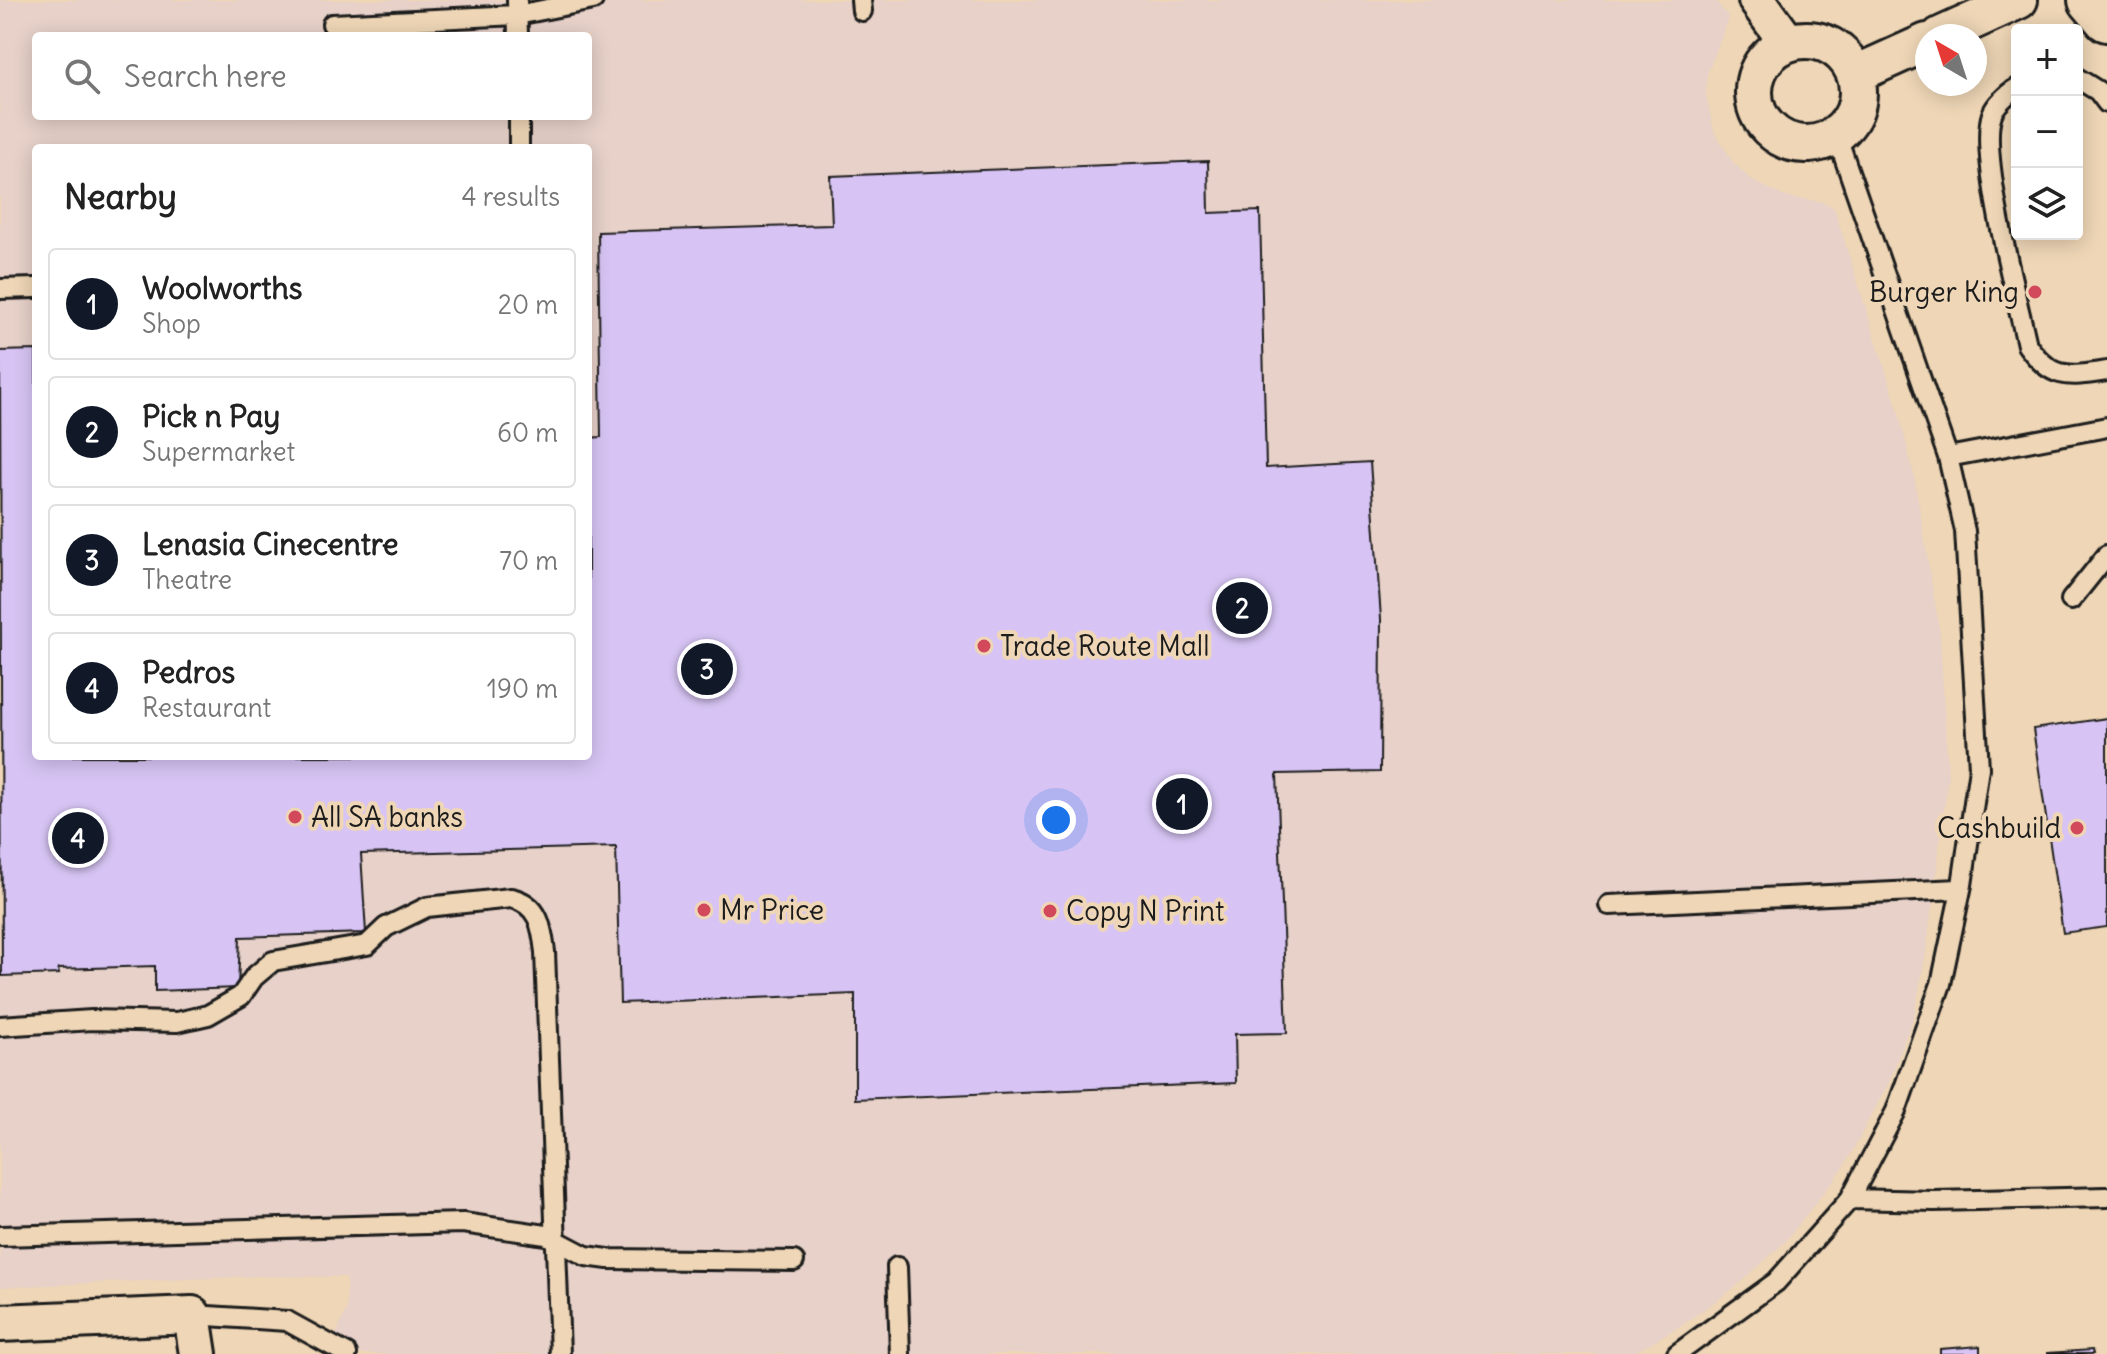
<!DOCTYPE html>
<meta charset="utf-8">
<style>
:root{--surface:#fff;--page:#f6f6f6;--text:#222;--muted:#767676;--line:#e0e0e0;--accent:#111827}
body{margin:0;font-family:Delius,sans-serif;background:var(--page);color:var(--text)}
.controls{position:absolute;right:24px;top:24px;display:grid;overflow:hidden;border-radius:8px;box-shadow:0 4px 20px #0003}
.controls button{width:72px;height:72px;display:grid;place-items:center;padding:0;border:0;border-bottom:2px solid var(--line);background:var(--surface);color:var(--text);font:40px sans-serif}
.compass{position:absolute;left:1915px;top:24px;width:72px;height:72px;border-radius:50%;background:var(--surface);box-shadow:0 4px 20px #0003;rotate:321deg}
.you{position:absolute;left:1056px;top:820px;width:28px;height:28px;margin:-20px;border:6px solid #fff;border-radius:50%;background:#1a73e8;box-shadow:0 0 0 12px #1a73e833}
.badge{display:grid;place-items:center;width:52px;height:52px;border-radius:50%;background:var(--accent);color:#fff;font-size:26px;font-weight:700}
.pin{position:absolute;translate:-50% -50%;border:4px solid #fff;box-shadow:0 2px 8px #0006}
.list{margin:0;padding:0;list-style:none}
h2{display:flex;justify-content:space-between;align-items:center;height:104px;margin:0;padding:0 32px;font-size:34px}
h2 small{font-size:26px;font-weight:400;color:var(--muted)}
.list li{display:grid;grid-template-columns:52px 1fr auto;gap:24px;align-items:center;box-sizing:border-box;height:112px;margin:0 16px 16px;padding:0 16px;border:2px solid var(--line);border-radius:8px}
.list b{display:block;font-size:30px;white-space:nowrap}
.list p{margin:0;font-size:26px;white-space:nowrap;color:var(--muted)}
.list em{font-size:26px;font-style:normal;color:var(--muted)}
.icon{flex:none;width:44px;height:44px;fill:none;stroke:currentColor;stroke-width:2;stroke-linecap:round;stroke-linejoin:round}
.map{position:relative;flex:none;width:2107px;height:1354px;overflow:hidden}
.search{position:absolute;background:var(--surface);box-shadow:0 4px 20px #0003;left:32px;top:32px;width:560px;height:88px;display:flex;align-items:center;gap:20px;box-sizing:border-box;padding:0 28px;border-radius:8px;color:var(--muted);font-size:30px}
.panel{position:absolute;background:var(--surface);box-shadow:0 4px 20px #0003;left:32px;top:144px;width:560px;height:616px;border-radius:8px}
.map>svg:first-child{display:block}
.built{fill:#e7d1c9;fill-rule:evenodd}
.building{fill:#d7c4f4;stroke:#1c1c1c;stroke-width:2}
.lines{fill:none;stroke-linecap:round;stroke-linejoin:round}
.lane-casing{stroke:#1c1c1c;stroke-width:24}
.street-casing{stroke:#1c1c1c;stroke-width:42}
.secondary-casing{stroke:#1c1c1c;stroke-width:50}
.lane{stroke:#eed6b6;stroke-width:18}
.street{stroke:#eed6b6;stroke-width:36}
.secondary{stroke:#eed6b6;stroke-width:44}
.poi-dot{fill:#d1495b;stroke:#eed6b6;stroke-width:3}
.labels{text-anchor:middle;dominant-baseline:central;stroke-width:8;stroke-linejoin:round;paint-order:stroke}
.poi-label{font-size:28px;fill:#1c1c1c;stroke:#eed6b6;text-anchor:start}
</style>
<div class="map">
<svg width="2107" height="1354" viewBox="0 0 2107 1354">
<rect width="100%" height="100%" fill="#eed6b6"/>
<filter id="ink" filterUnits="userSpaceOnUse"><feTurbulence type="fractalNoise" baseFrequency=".0125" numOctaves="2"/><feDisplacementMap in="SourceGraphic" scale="16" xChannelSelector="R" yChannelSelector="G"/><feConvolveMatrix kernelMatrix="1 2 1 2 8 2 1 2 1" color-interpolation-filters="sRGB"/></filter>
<g filter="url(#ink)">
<path class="built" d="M0,0h1715l14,18 -22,56 -1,21 8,36 19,31 18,18 34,17 39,5 10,6 64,201 16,67 26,158 8,143 -21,170 -13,68 -25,67 -45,85 -61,77 -49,44 -52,37 -51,29h-1303l19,-46 -1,-31 -87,-1 -259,11zM36,36h552v80h-552zM36,148h552v608h-552z"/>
<path class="building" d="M1208,161l1,52 51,-2 6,257 104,-6 11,157 -1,153 -103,2 10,259 -52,1 1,49 -381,16v-105l-235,9 -4,-156 -255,7 5,79 -126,4 -2,51 -83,3v-25l-97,3 1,5 -57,2 -2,-625 36,-1v406h552v-318l13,-1 -3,-205 234,-7 -2,-49z
M2107,718v209l-44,6 -30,-204z
M1980,1346v8h-40v-5z
M2092,1350l1,4h-45v-1z"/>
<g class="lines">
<defs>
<path id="lane" d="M517,0l1,36
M861,0l1,11
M332,24l185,-9 76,-15
M2077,78l21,13 9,12
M2017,88c-8,4 -22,17 -25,26 -14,39 25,185 35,231 25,35 40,32 80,26
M519,116v32
M0,289l36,-1
M1948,457l159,-30
M2071,600l36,-45
M1609,905l350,-16 3,-4
M0,1026l92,-6 85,2 31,-7 33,-19 13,-19 19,-16 94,-16 19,-18 41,-20 84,-9c28,6 31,29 34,54l15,402
M1850,1199l84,2 173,-4
M0,1236l463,-13 83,12 40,21 22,3 186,2
M897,1267l3,87
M192,1315l95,6 60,33
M1677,1354l99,-72 74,-83 46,-88 45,-127 21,-99 17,-117 -14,-237 -17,-74 -112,-323"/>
<path id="street" d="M1757,0l31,43
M1940,36l79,-36
M1754 92a52 52 0 1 1 104 0a52 52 0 1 1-104 0Z
M1856,74l71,-32
M0,1323l192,-8 6,39"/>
<path id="secondary" d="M2091,0l16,19"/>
</defs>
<use href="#lane" class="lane-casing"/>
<use href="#street" class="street-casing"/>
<use href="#secondary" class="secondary-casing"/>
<use href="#lane" class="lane"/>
<use href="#street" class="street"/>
<use href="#secondary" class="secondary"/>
</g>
</g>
<g class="poi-dot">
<circle cx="2035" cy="292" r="8"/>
<circle cx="984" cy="646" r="8"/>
<circle cx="295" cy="817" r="8"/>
<circle cx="2077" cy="828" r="8"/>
<circle cx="704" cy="910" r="8"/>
<circle cx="1050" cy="911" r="8"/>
</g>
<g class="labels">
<g class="poi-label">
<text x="2019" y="292" text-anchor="end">Burger King</text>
<text x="1000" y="646">Trade Route Mall</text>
<text x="311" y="817">All SA banks</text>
<text x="2061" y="828" text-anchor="end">Cashbuild</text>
<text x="720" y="910">Mr Price</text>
<text x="1066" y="911">Copy N Print</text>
</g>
</g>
</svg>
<div class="controls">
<button>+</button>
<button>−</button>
<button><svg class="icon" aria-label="layers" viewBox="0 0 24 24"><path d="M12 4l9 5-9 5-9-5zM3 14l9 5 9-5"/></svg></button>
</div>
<svg class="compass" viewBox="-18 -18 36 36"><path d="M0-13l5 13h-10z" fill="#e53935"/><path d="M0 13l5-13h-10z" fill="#767676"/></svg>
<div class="you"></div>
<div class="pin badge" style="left:1182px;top:804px">1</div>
<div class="pin badge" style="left:1242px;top:608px">2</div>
<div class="pin badge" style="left:707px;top:669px">3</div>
<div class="pin badge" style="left:78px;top:838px">4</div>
<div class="search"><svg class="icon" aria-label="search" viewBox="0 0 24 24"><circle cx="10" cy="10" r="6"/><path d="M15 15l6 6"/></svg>Search here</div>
<section class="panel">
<h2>Nearby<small>4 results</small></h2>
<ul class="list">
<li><span class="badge">1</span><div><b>Woolworths</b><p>Shop</p></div><em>20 m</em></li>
<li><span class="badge">2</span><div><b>Pick n Pay</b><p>Supermarket</p></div><em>60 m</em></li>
<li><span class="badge">3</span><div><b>Lenasia Cinecentre</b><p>Theatre</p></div><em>70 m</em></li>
<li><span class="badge">4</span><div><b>Pedros</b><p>Restaurant</p></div><em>190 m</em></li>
</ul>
</section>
</div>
